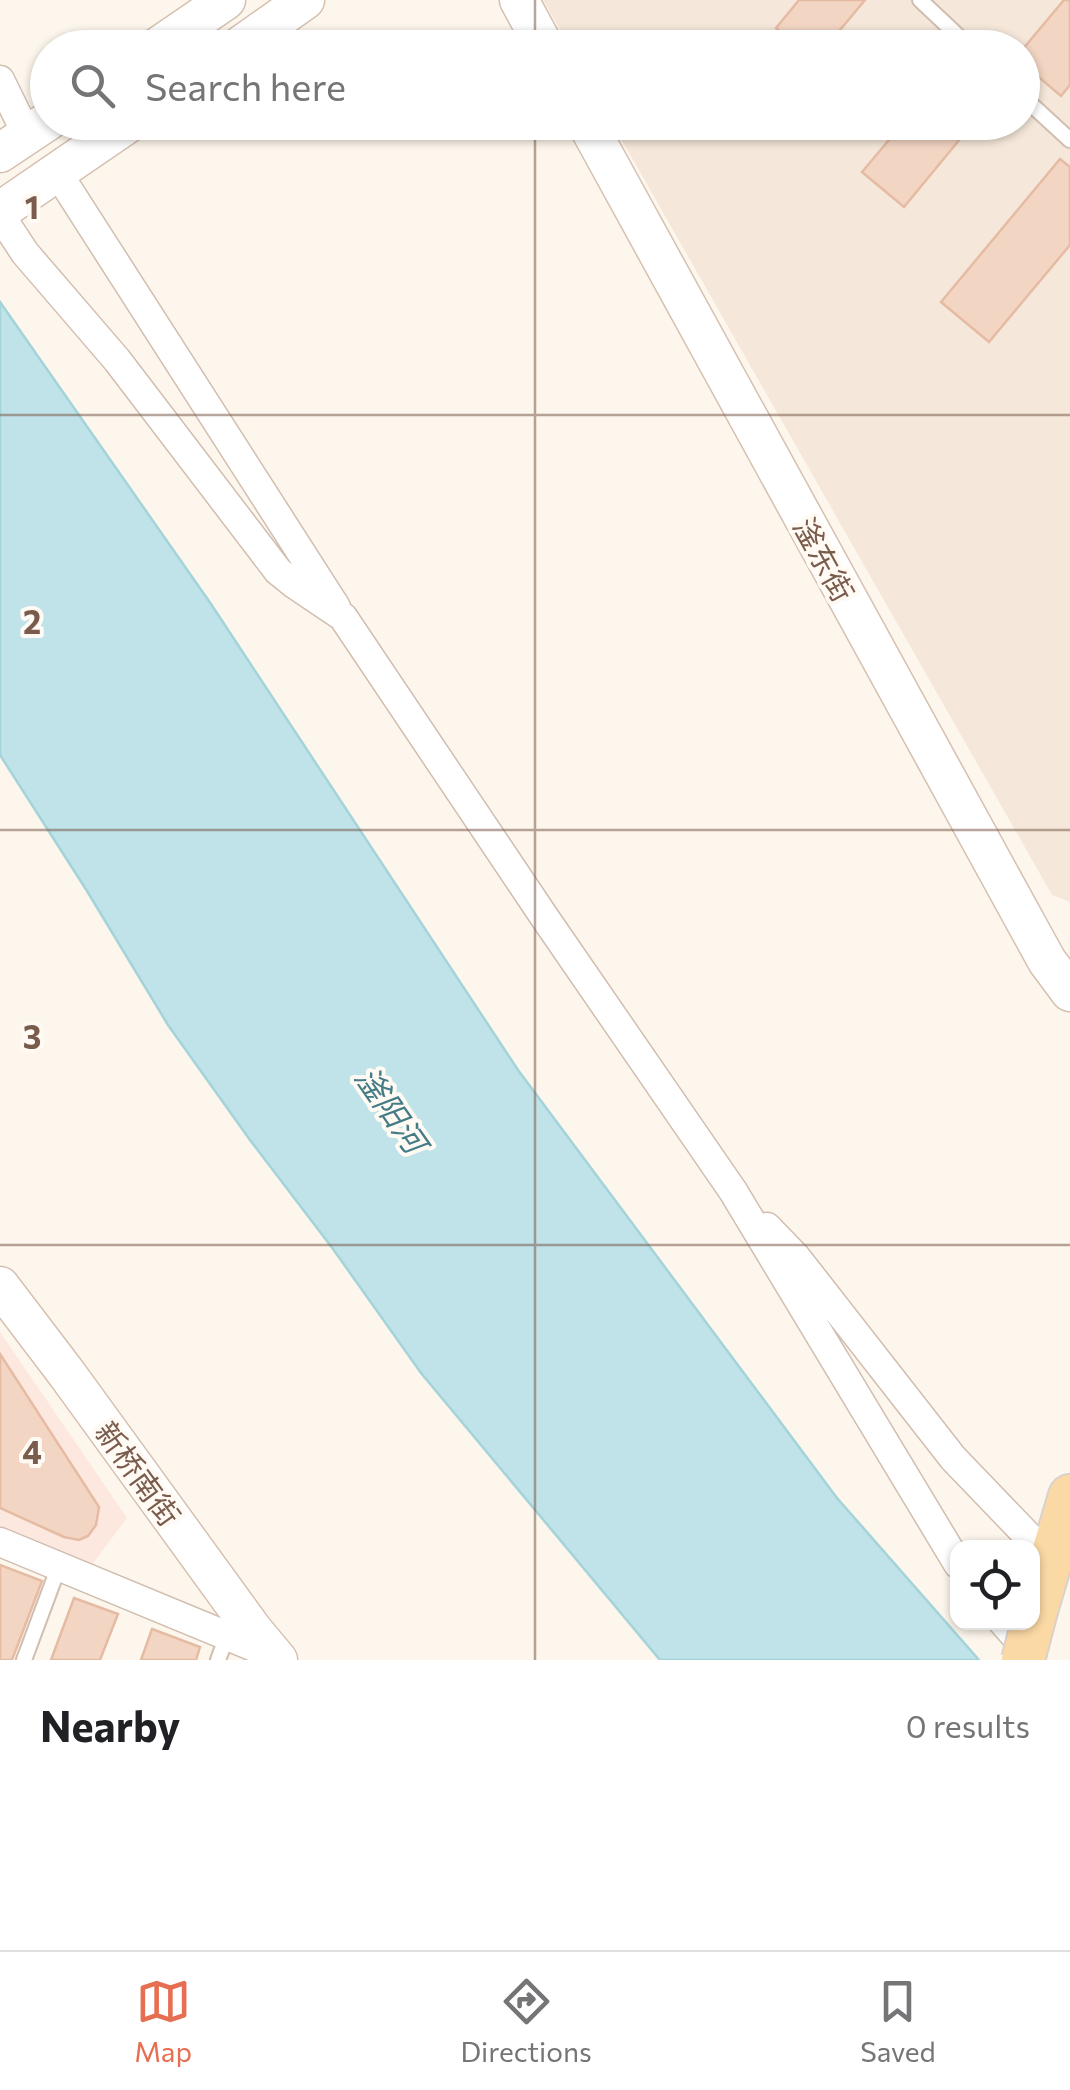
<!DOCTYPE html>
<meta charset="utf-8">
<style>
:root{--surface:#fff;--page:#f6f6f6;--text:#202124;--muted:#757577;--line:#e0e0e0;--accent:#e76f51}
body{margin:0;font-family:Commissioner,"Noto Sans SC",sans-serif;background:var(--page);color:var(--text)}
.controls{position:absolute;right:30px;bottom:30px;display:grid;overflow:hidden;border-radius:20px;box-shadow:0 2px 8px #0004}
.controls button{width:90px;height:90px;display:grid;place-items:center;padding:0;border:0;border-bottom:2px solid var(--line);background:var(--surface);color:var(--text);font:50px sans-serif}
.list{margin:0;padding:0;list-style:none}
h2{display:flex;justify-content:space-between;align-items:center;height:130px;margin:0;padding:0 40px;font-size:42px}
h2 small{font-size:32px;font-weight:400;color:var(--muted)}
.icon{flex:none;width:55px;height:55px;fill:none;stroke:currentColor;stroke-width:2;stroke-linecap:round;stroke-linejoin:round}
.map{position:relative;flex:none;width:1070px;height:1660px;overflow:hidden}
.search{position:absolute;background:var(--surface);box-shadow:0 2px 8px #0004;left:30px;right:30px;top:30px;height:110px;display:flex;align-items:center;gap:25px;box-sizing:border-box;padding:0 35px;border-radius:55px;color:var(--muted);font-size:38px}
.sheet{height:290px;background:var(--surface)}
nav{display:flex;justify-content:space-around;align-items:center;box-sizing:border-box;height:140px;border-top:2px solid var(--line);background:var(--surface);font-size:28px;color:var(--muted)}
nav a{display:grid;justify-items:center;gap:5px}
nav .on{color:var(--accent)}
.map>svg:first-child{display:block}
.residential{fill:#f5e8da}
.commercial{fill:#fde8e0}
.water{fill:#bfe3e8;stroke:#a5d3da;stroke-width:2.5}
.building{fill:#f3d5c3;stroke:#e6bba3;stroke-width:2.5}
.lines{fill:none;stroke-linecap:round;stroke-linejoin:round}
.lane-casing{stroke:#d1beb0;stroke-width:18}
.street-casing{stroke:#d1beb0;stroke-width:31}
.secondary-casing{stroke:#d6c0b0;stroke-width:41}
.primary-casing{stroke:#dad1cd;stroke-width:46}
.lane{stroke:#fff;stroke-width:14}
.street{stroke:#fff;stroke-width:28}
.secondary{stroke:#fff;stroke-width:38}
.primary{stroke:#fbd9a5;stroke-width:42}
.primary-bridge-casing{stroke:#dad1cd;stroke-width:46;stroke-linecap:butt}
.primary-bridge{stroke:#fbd9a5;stroke-width:42}
.grid{fill:none;stroke:#7a5c4d;stroke-width:2.5;stroke-opacity:0.55}
.labels{text-anchor:middle;dominant-baseline:central;stroke-width:8;stroke-linejoin:round;paint-order:stroke}
.street-label{font-size:30px;fill:#7a5c4d;stroke:#fffaf3}
.water-label{font-size:32px;font-style:italic;fill:#437c86;stroke:#fffaf3}
.grid-label{font-size:32px;text-anchor:middle;font-weight:bold;fill:#7a5c4d;stroke:#fffaf3;stroke-width:8;stroke-linejoin:round;paint-order:stroke}
</style>
<div class="map">
<svg width="1070" height="1660" viewBox="0 0 1070 1660">
<rect width="100%" height="100%" fill="#fdf6ec"/>
<path class="residential" d="M543,0h527v902l-18,-7 -440,-772 410,-1v-74l-452,-1z"/>
<path class="commercial" d="M0,1332l127,186 -36,48 -91,-39z"/>
<path class="water" d="M0,302l211,302 307,466 319,428 142,162h-319l-239,-287 -88,-124 -83,-109 -82,-115 -81,-134 -87,-136z"/>
<path class="building" d="M799,0h66l-40,48h-25l-24,-20z
M1064,0h6v85l-9,11 -39,-33v-13z
M904,122h70l-70,85 -42,-35z
M1060,159l10,8v78l-81,97 -48,-40z
M0,1354l99,153 -3,18 -8,11 -9,4 -15,-3 -64,-29z
M0,1565l42,16 -30,79h-12z
M74,1598l44,16 -18,46h-49z
M152,1629l48,18 -4,13h-55z"/>
<g class="lines">
<defs>
<path id="lane" d="M920,0l51,48
M1022,96l48,44
M24,1660l35,-94
M218,1660l9,-24"/>
<path id="street" d="M0,80l27,55
M57,172l279,435
M0,215l25,38 92,107 161,211 16,13 49,33 202,301 188,273 225,373
M767,1227l29,30 157,201 98,102
M0,1542l271,112
M1003,1622l29,33"/>
<path id="secondary" d="M519,0l26,48
M156,48l70,-48
M237,48l68,-48
M586,122l461,839 23,31
M0,153l48,-32
M0,211l130,-89
M0,1286l67,88 186,256 25,30"/>
<path id="primary" d="M1037,1607l33,-111"/>
</defs>
<use href="#lane" class="lane-casing"/>
<use href="#street" class="street-casing"/>
<use href="#secondary" class="secondary-casing"/>
<use href="#primary" class="primary-casing"/>
<use href="#lane" class="lane"/>
<use href="#street" class="street"/>
<use href="#secondary" class="secondary"/>
<use href="#primary" class="primary"/>
<defs>
<path id="primary-bridge" d="M1023,1660l14,-53"/>
</defs>
<use href="#primary-bridge" class="primary-bridge-casing"/>
<use href="#primary-bridge" class="primary-bridge"/>
</g>
<path class="grid" d="M535,0v48M535,122v1538M0,415h1070M0,830h1070M0,1245h1070"/>
<g class="labels">
<g class="street-label">
<text transform="translate(825 559) rotate(61)">滏东街</text>
<text transform="translate(139 1473) rotate(54)">新桥南街</text>
</g>
<g class="water-label">
<text transform="translate(392 1109) rotate(55)">滏阳河</text>
</g>
</g>
<g class="grid-label">
<text x="32" y="219">1</text>
<text x="32" y="634">2</text>
<text x="32" y="1049">3</text>
<text x="32" y="1464">4</text>
</g>
</svg>
<div class="controls">
<button><svg class="icon" aria-label="locate" viewBox="0 0 24 24"><circle cx="12" cy="12" r="6"/><path d="M12 2v4M12 18v4M2 12h4M18 12h4"/></svg></button>
</div>
<div class="search"><svg class="icon" aria-label="search" viewBox="0 0 24 24"><circle cx="10" cy="10" r="6"/><path d="M15 15l6 6"/></svg>Search here</div>
</div>
<section class="sheet">
<h2>Nearby<small>0 results</small></h2>
<ul class="list">
</ul>
</section>
<nav>
<a class="on"><svg class="icon" aria-label="map" viewBox="0 0 24 24"><path d="M3 6l6-2 6 2 6-2v14l-6 2-6-2-6 2zM9 4v14M15 6v14"/></svg>Map</a>
<a><svg class="icon" aria-label="directions" viewBox="0 0 24 24"><path d="M12 3l9 9-9 9-9-9zM9 14v-3h6M13 9l2 2-2 2"/></svg>Directions</a>
<a><svg class="icon" aria-label="saved" viewBox="0 0 24 24"><path d="M7 4h10v16l-5-4-5 4z"/></svg>Saved</a>
</nav>
